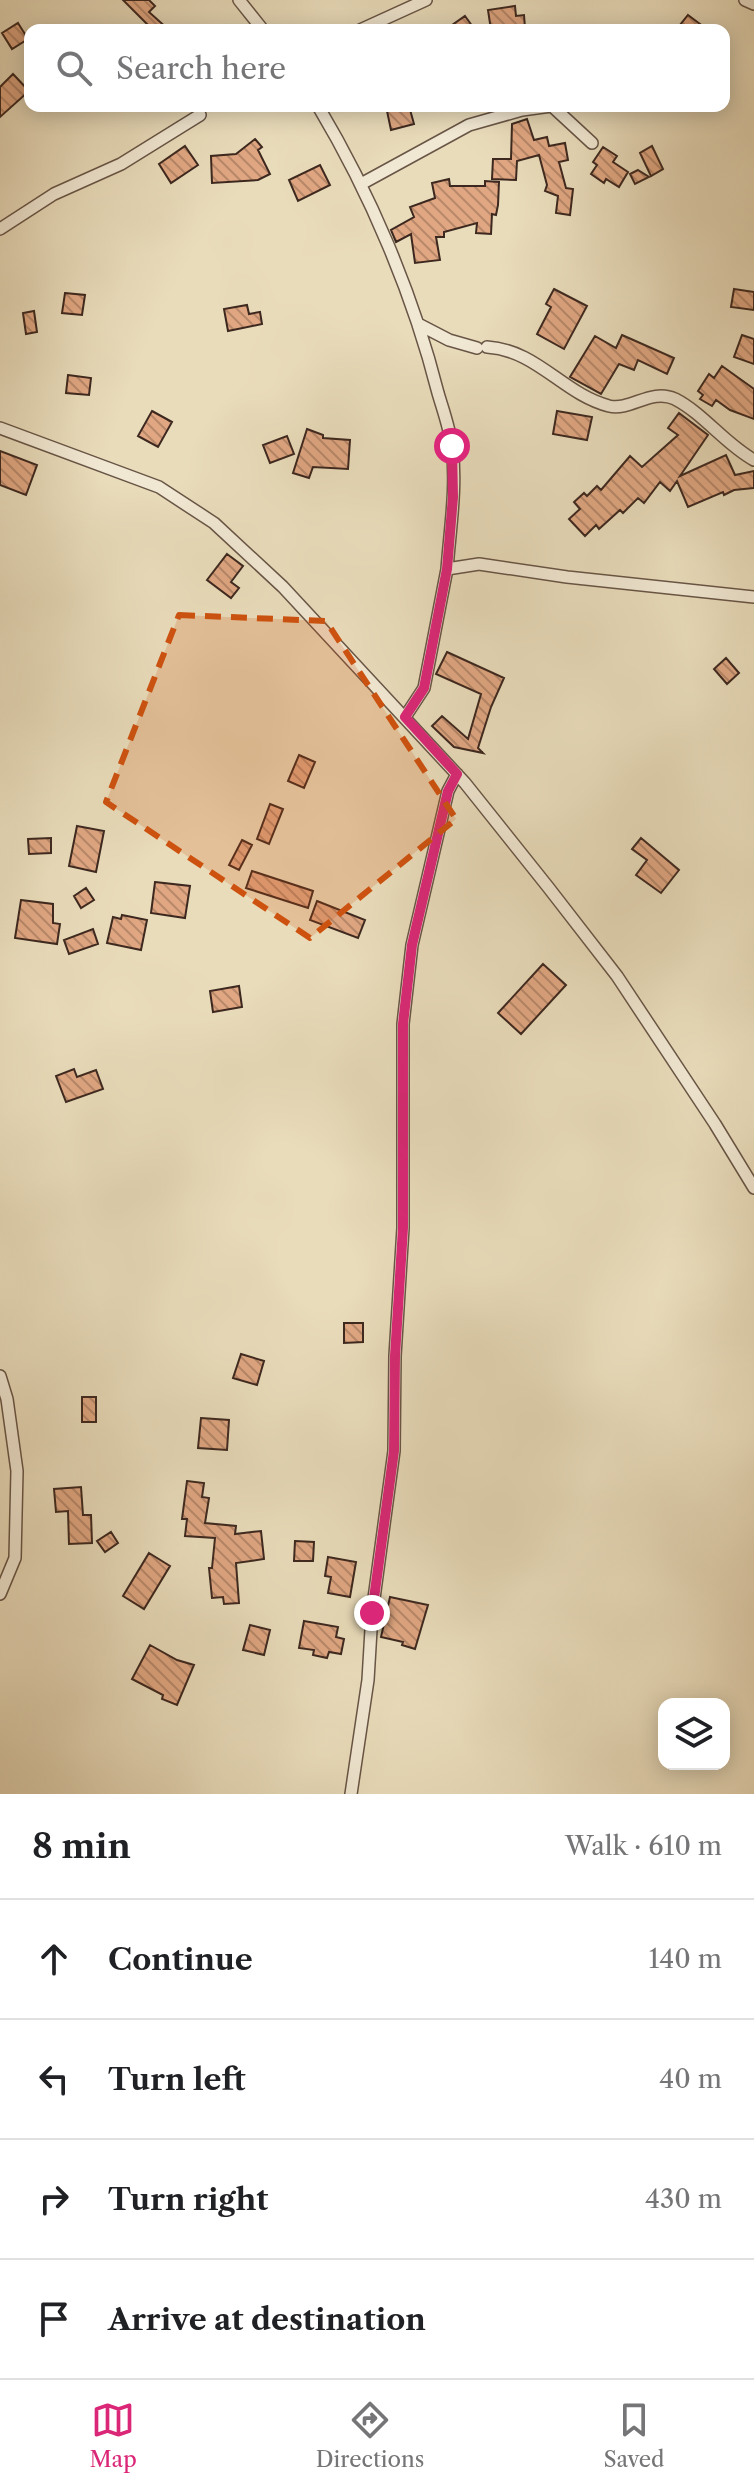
<!DOCTYPE html>
<meta charset="utf-8">
<style>
:root{--surface:#fff;--page:#f2f2f2;--text:#202124;--muted:#757577;--line:#e0e0e0;--accent:#db2777}
body{margin:0;font-family:"Libre Caslon Text",serif;background:var(--page);color:var(--text)}
.controls{position:absolute;right:24px;bottom:24px;display:grid;overflow:hidden;border-radius:16px;box-shadow:0 4px 20px #0003}
.controls button{width:72px;height:72px;display:grid;place-items:center;padding:0;border:0;border-bottom:2px solid var(--line);background:var(--surface);color:var(--text);font:40px sans-serif}
.stop{position:absolute;width:24px;height:24px;margin:-18px;border:6px solid #db2777;border-radius:50%;background:#fff}
.stop.end{background:#db2777;border-color:#fff;box-shadow:0 2px 8px #0008}
.list{margin:0;padding:0;list-style:none}
h2{display:flex;justify-content:space-between;align-items:center;height:104px;margin:0;padding:0 32px;font-size:34px}
h2 small{font-size:26px;font-weight:400;color:var(--muted)}
.list li{display:grid;grid-template-columns:52px 1fr auto;gap:24px;align-items:center;box-sizing:border-box;height:120px;padding:0 32px;border-top:2px solid var(--line)}
.list b{display:block;font-size:30px;white-space:nowrap}
.list em{font-size:26px;font-style:normal;color:var(--muted)}
.icon{flex:none;width:44px;height:44px;fill:none;stroke:currentColor;stroke-width:2;stroke-linecap:round;stroke-linejoin:round}
.map{position:relative;flex:none;width:754px;height:1794px;overflow:hidden}
.search{position:absolute;background:var(--surface);box-shadow:0 4px 20px #0003;left:24px;right:24px;top:24px;height:88px;display:flex;align-items:center;gap:20px;box-sizing:border-box;padding:0 28px;border-radius:16px;color:var(--muted);font-size:30px}
.sheet{height:584px;background:var(--surface)}
nav{display:flex;justify-content:space-around;align-items:center;box-sizing:border-box;height:112px;border-top:2px solid var(--line);background:var(--surface);font-size:22px;color:var(--muted)}
nav a{display:grid;justify-items:center;gap:4px}
nav .on{color:var(--accent)}
.map>svg:first-child{display:block}
.building{fill:url(#building-back-hatch);stroke:#3d281f;stroke-width:2}
.lines{fill:none;stroke-linecap:round;stroke-linejoin:round}
.street-casing{stroke:#685546;stroke-width:14}
.street{stroke:#f1e8d3;stroke-width:11}
.route{stroke:#db2777;stroke-width:10}
.marked{fill:#ce520f;fill-opacity:0.2;stroke:#ce520f;stroke-width:6;stroke-dasharray:16 10;stroke-linejoin:round}
</style>
<div class="map">
<svg width="754" height="1794" viewBox="0 0 754 1794">
<defs>
<pattern id="building-back-hatch" width="6" height="6" patternUnits="userSpaceOnUse" patternTransform="scale(2)"><rect width="6" height="6" fill="#e0a782"/><path d="M-1 5l2 2M0 0l6 6M5-1l2 2" fill="none" stroke="#b7886a"/></pattern>
</defs>
<rect width="100%" height="100%" fill="#e9dcbb"/>
<filter id="stains"><feTurbulence type="fractalNoise" baseFrequency=".0025" numOctaves="4"/><feColorMatrix values="0 0 0 0 .2 0 0 0 0 .09 0 0 0 0 .02 0 0 0 .5 -.17"/></filter>
<radialGradient id="worn" r=".72"><stop offset=".6" stop-color="#630" stop-opacity="0"/><stop offset="1" stop-color="#630" stop-opacity=".3"/></radialGradient>
<path class="building" d="M123,0h26l6,6 -6,6 20,18h-28l6,-6z
M515,6l1,10 8,-1 1,13 -34,2 -3,-20z
M688,15l20,15h-32z
M465,16l10,14h-30z
M18,23l10,16 -16,10 -10,-16z
M13,74l16,17 -29,26v-30z
M409,106l5,18 -23,6 -4,-19z
M527,119l7,21 13,-3 2,9 16,-3 3,17 -9,2 7,26 7,1 -3,26 -14,-2 2,-17 -13,-5 2,-6 -8,-30 -22,6 -1,19 -24,-1 1,-20h18l1,-35z
M255,139l7,8 -4,3 12,24 -12,6 -46,3 -1,-27 25,-2z
M185,146l13,19 -27,18 -12,-19z
M652,146l11,23 -12,7 -11,-23z
M603,147l14,9 -4,6 15,10 -9,15 -13,-8 -2,4 -13,-9 6,-9 -4,-3z
M320,165l10,20 -32,16 -9,-21z
M638,170l11,7 -14,7 -5,-10z
M449,179l1,7h35v-5l14,1 -1,23 -2,10 -4,-1 -1,20 -15,-1 1,-10 -33,9v5h-8l4,23 -25,3 -4,-29 -15,8 -5,-12 23,-13 -4,-10 25,-9 -3,-15z
M554,289l33,17 -23,43 -27,-15 14,-27 -5,-3z
M734,289l20,3v18l-23,-3z
M65,293l20,2 -3,20 -20,-2z
M247,305l2,9 11,-2 2,12 -34,7 -4,-22z
M34,311l3,21 -11,2 -3,-21z
M622,335l52,23 -7,16 -29,-14 -4,10 -15,-6 -18,30 -31,-17 25,-41 21,12z
M742,335l12,4v25l-20,-7z
M722,366l32,23v30l-24,-9 -14,-10 -4,6 -12,-7 3,-4 -5,-4 11,-17 5,4z
M68,375l23,3 -2,17 -23,-2z
M152,411l20,11 -14,25 -20,-11z
M557,411l35,6 -5,23 -34,-6z
M679,413l29,22 -28,41 46,-21 9,20 19,-4v17l-20,2 -10,5 -1,-3 -35,15 -11,-26 -7,10 -10,-9 -16,21 -6,-5 -15,15 -3,-3 -21,19 -3,-4 -11,11 -16,-17 11,-10 -6,-7 10,-9 3,3 10,-10 4,4 29,-34 12,11 36,-32 -10,-7z
M307,429l16,6v3l27,2 -2,29 -35,-2 -4,11 -16,-5z
M287,436l7,18 -24,9 -7,-18z
M0,451l37,14 -11,30 -26,-10z
M227,554l16,12 -12,16 8,6 -8,10 -24,-18z
M447,652l57,26 -13,29 -13,41 5,5 -29,-6 -22,-21 10,-10 26,23 13,-45 -45,-20z
M726,658l13,15 -12,11 -13,-15z
M299,755l16,7 -11,26 -16,-7z
M270,804l13,5 -14,35 -12,-5z
M77,826l27,5 -8,41 -27,-6z
M51,838v15l-22,1 -1,-15z
M641,838l38,32 -18,23 -25,-18 11,-15 -15,-11z
M242,840l10,5 -13,25 -10,-5z
M252,871l61,20 -5,17 -62,-20z
M155,882l35,4 -5,32 -34,-5z
M86,888l8,12 -13,8 -7,-12z
M21,900l32,4v19l7,1 -3,20 -42,-6z
M317,901l48,19 -7,18 -48,-18z
M122,915l25,5 -6,30 -34,-7 6,-26 8,2z
M93,929l5,15 -29,10 -5,-14z
M543,964l23,21 -45,49 -23,-21z
M239,986l3,21 -29,5 -3,-21z
M74,1069l3,8 19,-7 7,19 -37,13 -10,-26z
M344,1323h19v19l-19,1z
M241,1354l23,7 -7,24 -24,-7z
M82,1397h14v25h-14z
M201,1418l28,2 -2,30 -29,-2z
M187,1481l17,2 -2,14 7,1 -4,25 31,3 -1,8 26,-3 3,28 -28,4 3,40 -15,1 -1,-7 -11,1 -3,-30h3l3,-30 -30,-2 2,-17h-5z
M81,1487l2,28h8l1,28 -23,1 -1,-33 -12,1 -2,-23z
M111,1532l7,11 -13,9 -8,-11z
M295,1541l19,1 -1,19h-19z
M149,1553l21,13 -26,43 -21,-13z
M328,1557l28,5 -6,35 -22,-4 3,-16 -6,-1z
M390,1597l38,8 -13,44 -13,-4 1,-3 -22,-5z
M304,1621l34,6 -2,10 8,2 -3,15 -12,-2 -2,6 -14,-3 1,-5 -15,-2z
M250,1625l20,5 -6,25 -21,-5z
M150,1645l27,15 17,5 -17,40 -15,-6 1,-4 -31,-16z"/>
<g class="lines">
<defs>
<path id="street" d="M239,0l24,30
M745,0l9,4
M360,30l66,-30
M318,106c52,87 95,188 120,287 5,17 12,36 14,54 5,40 -2,82 -5,122
M552,106l40,37
M361,184l108,-59 53,-15 29,-4
M0,229l54,-35 67,-30 79,-49
M420,325l29,15 28,8
M487,347c50,3 76,47 122,59 22,5 42,-18 66,-7 29,15 50,45 79,61
M0,428l159,59 55,36 69,64 182,196 83,104 69,89 98,148 39,64
M405,717l19,-29 23,-119 32,-5 88,13 187,20
M0,1376l7,23 10,72 -2,87 -15,36
M351,1794l17,-114 4,-67 22,-162 1,-95 8,-128v-204l9,-79 36,-154 9,-17"/>
</defs>
<use href="#street" class="street-casing"/>
<use href="#street" class="street"/>
</g>
<g class="lines">
<path class="route" d="M372,1613l22,-162 1,-95 8,-128v-204l9,-79 36,-154 9,-17 -52,-57 19,-29 23,-119 6,-72 -1,-51"/>
</g>
<path class="marked" d="M179,615l147,6 130,198 -146,119 -204,-136z"/>
<rect width="100%" height="100%" filter="url(#stains)"/>
<rect width="100%" height="100%" fill="url(#worn)"/>
</svg>
<div class="controls">
<button><svg class="icon" aria-label="layers" viewBox="0 0 24 24"><path d="M12 4l9 5-9 5-9-5zM3 14l9 5 9-5"/></svg></button>
</div>
<div class="stop" style="left:452px;top:446px"></div>
<div class="stop end" style="left:372px;top:1613px"></div>
<div class="search"><svg class="icon" aria-label="search" viewBox="0 0 24 24"><circle cx="10" cy="10" r="6"/><path d="M15 15l6 6"/></svg>Search here</div>
</div>
<section class="sheet">
<h2>8 min<small>Walk · 610 m</small></h2>
<ul class="list">
<li><svg class="icon" aria-label="ahead" viewBox="0 0 24 24"><path d="M12 20V5M6 11l6-6 6 6"/></svg><div><b>Continue</b></div><em>140 m</em></li>
<li><svg class="icon" aria-label="left" viewBox="0 0 24 24"><path d="M17 20v-9H6M10 6l-5 5 5 5"/></svg><div><b>Turn left</b></div><em>40 m</em></li>
<li><svg class="icon" aria-label="right" viewBox="0 0 24 24"><path d="M7 20v-9h11M14 6l5 5-5 5"/></svg><div><b>Turn right</b></div><em>430 m</em></li>
<li><svg class="icon" aria-label="arrive" viewBox="0 0 24 24"><path d="M6 21V4h12l-3 4 3 4H6"/></svg><div><b>Arrive at destination</b></div></li>
</ul>
</section>
<nav>
<a class="on"><svg class="icon" aria-label="map" viewBox="0 0 24 24"><path d="M3 6l6-2 6 2 6-2v14l-6 2-6-2-6 2zM9 4v14M15 6v14"/></svg>Map</a>
<a><svg class="icon" aria-label="directions" viewBox="0 0 24 24"><path d="M12 3l9 9-9 9-9-9zM9 14v-3h6M13 9l2 2-2 2"/></svg>Directions</a>
<a><svg class="icon" aria-label="saved" viewBox="0 0 24 24"><path d="M7 4h10v16l-5-4-5 4z"/></svg>Saved</a>
</nav>
